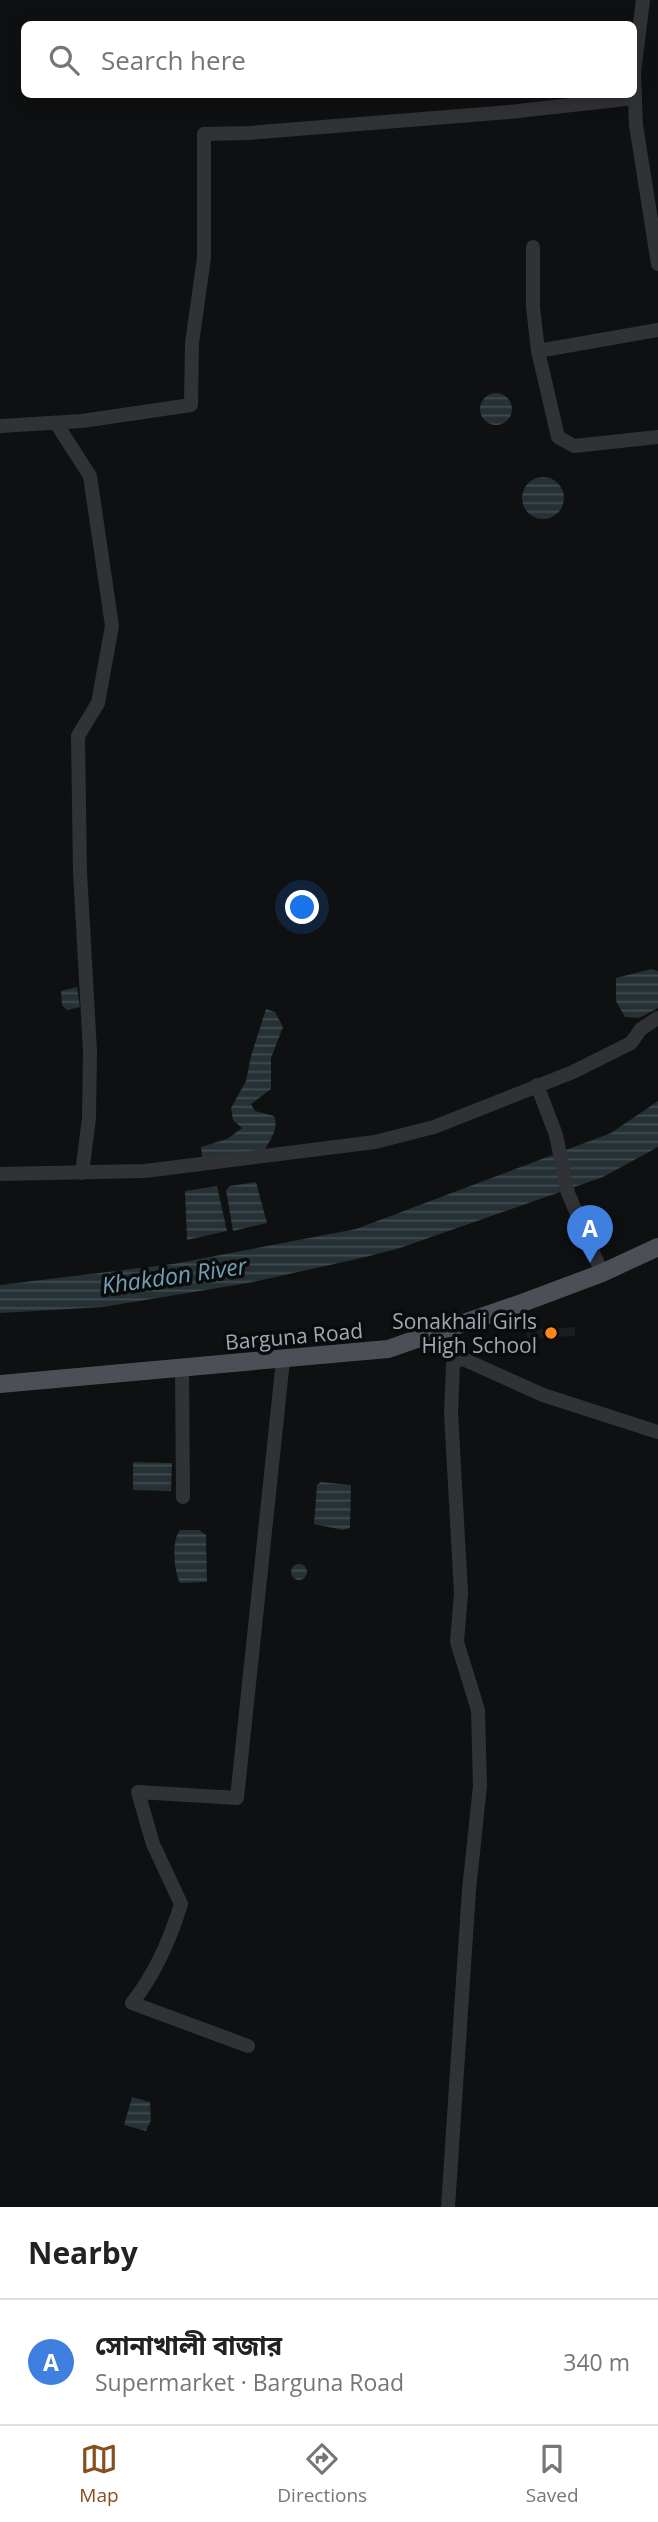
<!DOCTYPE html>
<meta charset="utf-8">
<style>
:root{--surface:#fff;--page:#f2f2f2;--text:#222;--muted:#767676;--line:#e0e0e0;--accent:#854f1e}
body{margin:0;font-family:"Open Sans","Noto Sans Bengali",sans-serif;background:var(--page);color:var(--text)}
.you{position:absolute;left:303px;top:908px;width:24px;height:24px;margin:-18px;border:5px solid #fff;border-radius:50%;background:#1a73e8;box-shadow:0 0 0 10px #1a73e833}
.badge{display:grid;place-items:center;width:46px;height:46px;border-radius:50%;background:var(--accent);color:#fff;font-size:23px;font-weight:700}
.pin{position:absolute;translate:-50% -58px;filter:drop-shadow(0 2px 4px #0008)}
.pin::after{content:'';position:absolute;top:37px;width:24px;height:21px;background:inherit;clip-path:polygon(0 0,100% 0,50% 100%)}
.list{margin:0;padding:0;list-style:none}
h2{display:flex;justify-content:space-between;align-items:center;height:91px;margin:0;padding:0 28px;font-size:30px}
h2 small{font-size:23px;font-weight:400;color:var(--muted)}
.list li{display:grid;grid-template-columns:46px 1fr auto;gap:21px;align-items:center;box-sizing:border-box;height:126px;padding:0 28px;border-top:2px solid var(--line)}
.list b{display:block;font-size:26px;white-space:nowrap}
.list p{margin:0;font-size:23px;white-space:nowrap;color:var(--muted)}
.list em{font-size:23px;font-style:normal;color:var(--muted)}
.icon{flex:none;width:38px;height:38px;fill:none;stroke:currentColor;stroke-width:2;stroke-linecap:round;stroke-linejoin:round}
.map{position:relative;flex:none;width:658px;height:2207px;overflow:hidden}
.search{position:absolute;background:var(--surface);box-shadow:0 4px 18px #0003;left:21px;right:21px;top:21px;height:77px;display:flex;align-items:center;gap:18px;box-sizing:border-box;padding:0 24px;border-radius:10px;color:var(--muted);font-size:26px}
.sheet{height:217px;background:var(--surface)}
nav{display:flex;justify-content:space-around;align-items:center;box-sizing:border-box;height:98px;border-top:2px solid var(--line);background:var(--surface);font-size:19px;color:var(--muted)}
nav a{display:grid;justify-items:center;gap:4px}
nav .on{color:var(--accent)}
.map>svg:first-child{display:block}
.built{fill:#1b1c1e}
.water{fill:url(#water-rules)}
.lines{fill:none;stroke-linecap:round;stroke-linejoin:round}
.minor{stroke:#303236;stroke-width:14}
.major{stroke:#4c5056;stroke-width:18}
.poi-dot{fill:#ff8719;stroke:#0a0b0c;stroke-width:2.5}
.labels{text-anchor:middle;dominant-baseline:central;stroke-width:7;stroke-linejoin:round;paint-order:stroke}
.poi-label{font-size:21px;fill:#9fa9b3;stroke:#0a0b0c;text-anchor:end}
.street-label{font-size:21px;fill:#9fa9b3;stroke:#0a0b0c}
.water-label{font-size:23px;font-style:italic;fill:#71a0b3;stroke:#0a0b0c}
</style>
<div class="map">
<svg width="658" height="2207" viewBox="0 0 658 2207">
<defs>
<pattern id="water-rules" width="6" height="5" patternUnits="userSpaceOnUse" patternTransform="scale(1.75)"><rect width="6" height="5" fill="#253135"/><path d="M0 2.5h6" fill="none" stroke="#414c50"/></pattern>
</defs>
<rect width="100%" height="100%" fill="#0f1011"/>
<path class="built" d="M575,1327v9l-48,3 -1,-9z"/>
<path class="water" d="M480 409a16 16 0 1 1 32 0a16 16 0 1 1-32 0Z
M522 498a21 21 0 1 1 42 0a21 21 0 1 1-42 0Z
M651,969l7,2v37l-19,10 -14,-1 -9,-16v-23z
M77,987l3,20 -13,3 -5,-5 -1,-14z
M266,1009l9,3 8,15 -12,31v31l-20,15 4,7 19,5c5,12 -3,23 -9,33l-55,10 -8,-2 -1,-10 26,-8 15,-11 -9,-8 -2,-12 15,-27 5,-25z
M658,1101v46l-55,30 -206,72 -40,10 -109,24 -145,24 -103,6v-28l173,-21 183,-35 255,-96z
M256,1182l11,41 -34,8 -7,-41 4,-4z
M217,1186l10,45 -40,9 -2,-49z
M133,1462l39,1 -1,28 -38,-1z
M321,1482l30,3 -1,43 -7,2 -29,-6 3,-39z
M180,1530h19l7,5 1,47 -27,1c-6,-11 -9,-43 0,-53z
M291 1572a8 8 0 1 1 16 0a8 8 0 1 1-16 0Z
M132,2097l18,5 1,18 -5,11 -22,-6z"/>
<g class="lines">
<path class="minor" d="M634,72l9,-72
M634,74l2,51 22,139
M533,247v60l5,44 20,86 16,9 84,-9
M538,351l120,-21
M56,423l34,53 22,150 -14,77 -20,33 2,136 10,179 -1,67 -7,55
M0,426l82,-5 109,-16 1,-62 12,-85v-124l45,-1 260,-21 126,-14
M537,1085l19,50 12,58 34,80
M0,1174l145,-3 230,-29 59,-15 139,-55 58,-29 10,-14 17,-11
M421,1340l122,55 115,37
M182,1369l1,128
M248,2046l-116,-43c23,-29 38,-63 49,-99l-28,-60 -15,-52 99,6 46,-438
M448,2207l21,-317 11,-104 -2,-76 -21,-68 4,-49 -10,-180 2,-48 8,-8"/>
<path class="major" d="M0,1384l388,-35 134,-46 80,-30 56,-26"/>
</g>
<circle class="poi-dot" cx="551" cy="1333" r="7"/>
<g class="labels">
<g class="poi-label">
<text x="537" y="1321">Sonakhali Girls<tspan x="537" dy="24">High School</tspan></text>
</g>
<g class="street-label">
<text transform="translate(294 1336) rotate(-5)">Barguna Road</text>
</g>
<g class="water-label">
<text transform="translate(174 1275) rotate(-8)">Khakdon River</text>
</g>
</g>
</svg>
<div class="you"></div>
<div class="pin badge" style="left:590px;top:1263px;background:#3f7fe0">A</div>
<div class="search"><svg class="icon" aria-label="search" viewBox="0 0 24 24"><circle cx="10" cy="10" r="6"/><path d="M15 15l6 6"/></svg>Search here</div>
</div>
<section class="sheet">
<h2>Nearby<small></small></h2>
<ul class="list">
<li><span class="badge" style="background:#3f7fe0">A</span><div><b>সোনাখালী বাজার</b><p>Supermarket · Barguna Road</p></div><em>340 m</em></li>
</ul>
</section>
<nav>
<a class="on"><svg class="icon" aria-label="map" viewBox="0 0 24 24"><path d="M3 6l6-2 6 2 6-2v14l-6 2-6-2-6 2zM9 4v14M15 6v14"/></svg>Map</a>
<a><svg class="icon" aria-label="directions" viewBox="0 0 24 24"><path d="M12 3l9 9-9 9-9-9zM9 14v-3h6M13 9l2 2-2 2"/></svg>Directions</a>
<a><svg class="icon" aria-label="saved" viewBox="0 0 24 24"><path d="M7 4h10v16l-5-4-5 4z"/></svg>Saved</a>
</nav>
